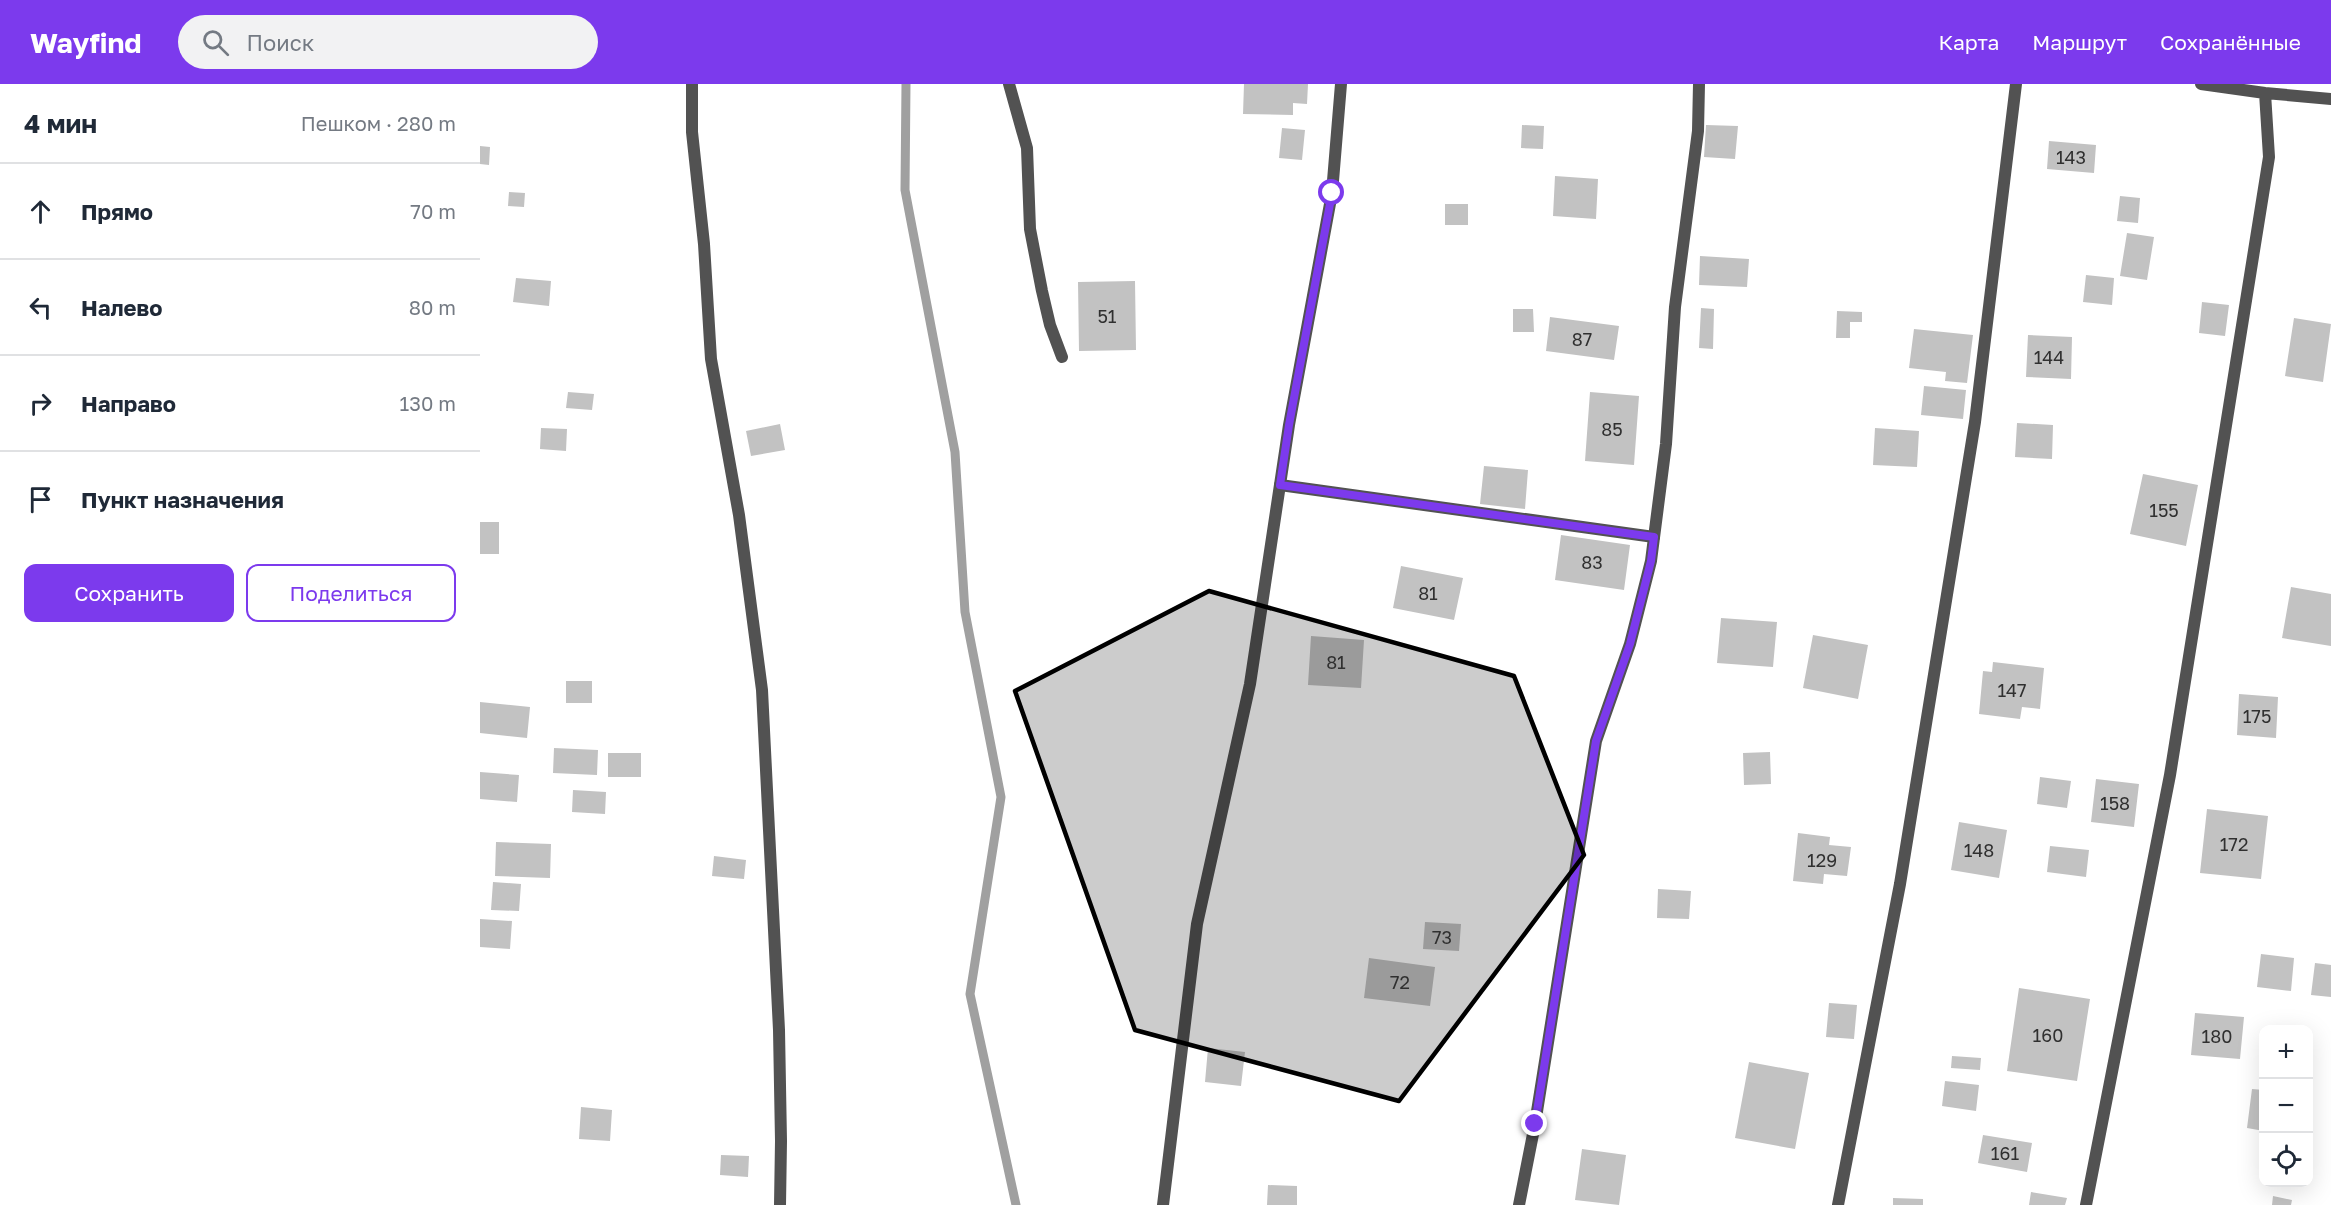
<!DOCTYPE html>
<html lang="ru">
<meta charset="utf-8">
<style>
:root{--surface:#fff;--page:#f2f2f3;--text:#1f2937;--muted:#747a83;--line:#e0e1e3;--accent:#7c3aed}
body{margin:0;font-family:"Golos Text",sans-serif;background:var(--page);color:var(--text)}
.controls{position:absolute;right:18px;bottom:18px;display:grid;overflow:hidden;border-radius:12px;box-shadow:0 6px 24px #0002}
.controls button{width:54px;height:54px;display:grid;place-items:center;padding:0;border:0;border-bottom:2px solid var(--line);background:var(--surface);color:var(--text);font:30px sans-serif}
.stop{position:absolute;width:18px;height:18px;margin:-14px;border:4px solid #7c3aed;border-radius:50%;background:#fff}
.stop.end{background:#7c3aed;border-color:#fff;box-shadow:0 2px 6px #0008}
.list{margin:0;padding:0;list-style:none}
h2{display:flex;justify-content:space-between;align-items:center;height:78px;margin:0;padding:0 24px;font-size:26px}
h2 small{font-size:20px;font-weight:400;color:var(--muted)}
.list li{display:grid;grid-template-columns:39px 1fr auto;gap:18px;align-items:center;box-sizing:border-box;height:96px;padding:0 24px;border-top:2px solid var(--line)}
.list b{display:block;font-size:22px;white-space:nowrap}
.list em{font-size:20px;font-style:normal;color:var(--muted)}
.actions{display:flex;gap:12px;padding:18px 24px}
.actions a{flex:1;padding:14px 0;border:2px solid var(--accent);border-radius:12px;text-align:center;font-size:21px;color:var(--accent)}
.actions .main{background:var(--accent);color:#fff}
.icon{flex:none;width:33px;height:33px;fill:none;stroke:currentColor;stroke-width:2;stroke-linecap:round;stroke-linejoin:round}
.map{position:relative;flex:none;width:1851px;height:1121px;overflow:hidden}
header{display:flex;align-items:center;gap:36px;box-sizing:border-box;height:84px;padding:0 30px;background:var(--accent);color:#fff}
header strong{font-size:28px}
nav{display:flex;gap:33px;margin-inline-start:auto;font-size:21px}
.search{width:420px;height:54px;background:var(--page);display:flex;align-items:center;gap:15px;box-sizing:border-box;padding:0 21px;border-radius:33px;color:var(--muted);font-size:22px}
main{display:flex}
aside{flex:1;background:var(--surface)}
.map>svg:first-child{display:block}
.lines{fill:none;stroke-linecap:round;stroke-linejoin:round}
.stream{stroke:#a0a0a0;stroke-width:9}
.building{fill:#c2c2c2}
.service{stroke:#525252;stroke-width:12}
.minor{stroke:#525252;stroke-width:12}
.route{stroke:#7c3aed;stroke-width:8}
.marked{fill:#000;fill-opacity:0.2;stroke:#000;stroke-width:4.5;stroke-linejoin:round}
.labels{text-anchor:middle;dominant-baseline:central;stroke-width:4.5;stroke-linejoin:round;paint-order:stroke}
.number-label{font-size:18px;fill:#303030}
</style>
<header>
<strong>Wayfind</strong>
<div class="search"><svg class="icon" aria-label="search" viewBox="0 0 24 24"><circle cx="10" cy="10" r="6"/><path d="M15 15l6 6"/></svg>Поиск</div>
<nav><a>Карта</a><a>Маршрут</a><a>Сохранённые</a></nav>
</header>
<main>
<aside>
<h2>4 мин<small>Пешком · 280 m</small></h2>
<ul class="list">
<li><svg class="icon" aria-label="ahead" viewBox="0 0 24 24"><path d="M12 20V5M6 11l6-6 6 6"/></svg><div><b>Прямо</b></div><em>70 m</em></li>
<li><svg class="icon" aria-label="left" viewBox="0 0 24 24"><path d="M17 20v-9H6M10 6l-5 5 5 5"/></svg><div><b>Налево</b></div><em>80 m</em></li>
<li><svg class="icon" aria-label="right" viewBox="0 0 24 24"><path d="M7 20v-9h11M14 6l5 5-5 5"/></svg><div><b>Направо</b></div><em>130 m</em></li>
<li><svg class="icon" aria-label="arrive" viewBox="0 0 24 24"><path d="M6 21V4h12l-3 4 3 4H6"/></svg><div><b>Пункт назначения</b></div></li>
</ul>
<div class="actions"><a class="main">Сохранить</a><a>Поделиться</a></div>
</aside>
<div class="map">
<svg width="1851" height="1121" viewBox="0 0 1851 1121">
<rect width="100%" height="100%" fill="#fff"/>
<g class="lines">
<path class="stream" d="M426,0l-1,106 50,262 10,160 36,185 -31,197 46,211"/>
</g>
<path class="building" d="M764,0h64l-1,20 -14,-1v12l-50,-1z
M1042,41l22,1 -1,23 -22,-1z
M1226,41l32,1 -3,33 -31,-2z
M802,44l23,2 -3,30 -23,-2z
M1569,57l47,4 -2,28 -47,-4z
M0,62l10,1 -1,18 -9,-1z
M1075,92l43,3 -2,40 -43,-3z
M29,108l16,1 -1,14 -16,-1z
M1640,112l20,2 -2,25 -21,-2z
M965,120h23v21h-23z
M1647,149l27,4 -7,43 -27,-4z
M1220,172l49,3 -2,28 -48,-2z
M1606,191l28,3 -2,27 -29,-3z
M36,194l35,3 -2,25 -36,-4z
M655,197l1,69 -57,1 -1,-69z
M1722,218l27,3 -4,31 -26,-3z
M1221,224l13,1 -1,40 -14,-1z
M1033,225h20l1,23h-21z
M1357,227l25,1v10h-12v16h-14z
M1070,233l69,9 -5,34 -68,-9z
M1814,234l37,6 -8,58 -38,-6z
M1434,245l59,6 -6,48 -22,-2 1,-9 -37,-4z
M1548,251l44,2 -1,42 -45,-2z
M1444,302l42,4 -3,29 -42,-4z
M88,308l26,2 -2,16 -26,-2z
M1110,308l49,4 -5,69 -49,-4z
M1537,339l36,2 -1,34 -37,-2z
M300,340l5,26 -34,6 -5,-25z
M61,344l26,1 -1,22 -26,-2z
M1395,344l44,3 -2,36 -44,-2z
M1004,382l44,4 -3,39 -45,-5z
M1663,390l55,11 -12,61 -56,-12z
M0,438h19v32h-19z
M1081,451l69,10 -6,45 -69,-10z
M921,482l62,12 -9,42 -61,-12z
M1811,503l40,7v52l-49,-8z
M1241,534l56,4 -4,45 -56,-4z
M1333,551l55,10 -10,54 -55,-11z
M831,552l53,4 -3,48 -53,-3z
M1513,578l51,6 -4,41 -18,-2 -2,12 -41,-5 4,-43 9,1z
M86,597h26v22h-26z
M1759,610l39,3 -2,41 -39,-3z
M0,618l50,5 -3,31 -47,-5z
M74,664l44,2 -1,25 -44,-2z
M1290,668l1,32 -27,1 -1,-32z
M128,669h33v24h-33z
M0,688l39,3 -2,27 -37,-3z
M1560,693l31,4 -4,27 -30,-4z
M1616,695l43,5 -5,43 -43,-5z
M93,706l33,2 -1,22 -33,-2z
M1727,725l61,7 -7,63 -61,-6z
M1479,738l48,8 -8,48 -48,-8z
M1318,749l32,4 -1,8 22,2 -4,29 -23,-2 -1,10 -30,-3z
M16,758l55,2 -1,34 -55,-2z
M1570,762l39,4 -3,27 -39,-5z
M234,772l32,4 -2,19 -32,-3z
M13,798l28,2 -2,27 -28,-1z
M1178,805l33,2 -2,28 -32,-1z
M0,835l32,2 -2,28 -30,-2z
M945,838l36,2 -2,27 -36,-2z
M1781,870l33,4 -3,33 -34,-4z
M889,874l66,9 -5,39 -66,-8z
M1835,879l16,2v32l-20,-2z
M1539,904l71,11 -13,82 -70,-10z
M1349,919l28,2 -3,34 -28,-2z
M1715,929l49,4 -4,42 -49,-4z
M728,964l37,4 -4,34 -36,-4z
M1472,972l29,2 -1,12 -29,-2z
M1269,978l60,11 -14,76 -60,-11z
M1465,997l34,4 -3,26 -34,-5z
M1772,1005l12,1v41l-17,-3z
M101,1023l31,3 -2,31 -31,-2z
M1503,1051l49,8 -5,29 -49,-9z
M1102,1065l44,6 -7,50 -44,-5z
M241,1071l28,1 -1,21 -28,-2z
M788,1101l29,1v19h-30z
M1551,1108l36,6 -2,7h-36z
M1793,1112l19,4 -1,5h-19z
M1413,1114l30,1v6h-30z"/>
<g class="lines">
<path class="service" d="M212,0v48l12,112 7,115 28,156 23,175 17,340 2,111 -1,64
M529,0l18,64 3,81 12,62 8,34 12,32
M800,401l374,52"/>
<path class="minor" d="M1721,0l64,9 66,6
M683,1121l34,-281 53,-240 39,-259 43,-232 9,-109
M1039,1121l16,-81 61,-383 34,-97 21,-83 15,-117 9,-137 23,-176 1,-47
M1358,1121l62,-321 75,-462 41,-338
M1606,1121l84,-430 99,-618 -4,-64"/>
</g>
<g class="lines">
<path class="route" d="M852,109l-43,232 -9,60 374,52 -3,24 -21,83 -34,97 -61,383"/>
</g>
<path class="marked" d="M729,507l305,85 70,179 -185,246 -264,-71 -120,-339z"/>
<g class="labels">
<g class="number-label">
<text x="1591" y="73">143</text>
<text x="627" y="232">51</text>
<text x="1102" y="255">87</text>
<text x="1569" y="273">144</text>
<text x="1132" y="345">85</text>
<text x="1684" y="426">155</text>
<text x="1112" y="478">83</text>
<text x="948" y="509">81</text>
<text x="856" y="578">81</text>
<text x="1532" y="606">147</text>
<text x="1777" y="632">175</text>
<text x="1635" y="719">158</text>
<text x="1754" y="760">172</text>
<text x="1499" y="766">148</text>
<text x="1342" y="776">129</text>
<text x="962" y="853">73</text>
<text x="920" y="898">72</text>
<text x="1568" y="951">160</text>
<text x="1737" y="952">180</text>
<text x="1525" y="1069">161</text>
</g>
</g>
</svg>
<div class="controls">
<button>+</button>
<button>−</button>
<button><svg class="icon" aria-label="locate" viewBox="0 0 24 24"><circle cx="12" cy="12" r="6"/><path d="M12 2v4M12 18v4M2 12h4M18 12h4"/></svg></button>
</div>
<div class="stop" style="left:852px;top:109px"></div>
<div class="stop end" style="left:1055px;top:1040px"></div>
</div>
</main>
